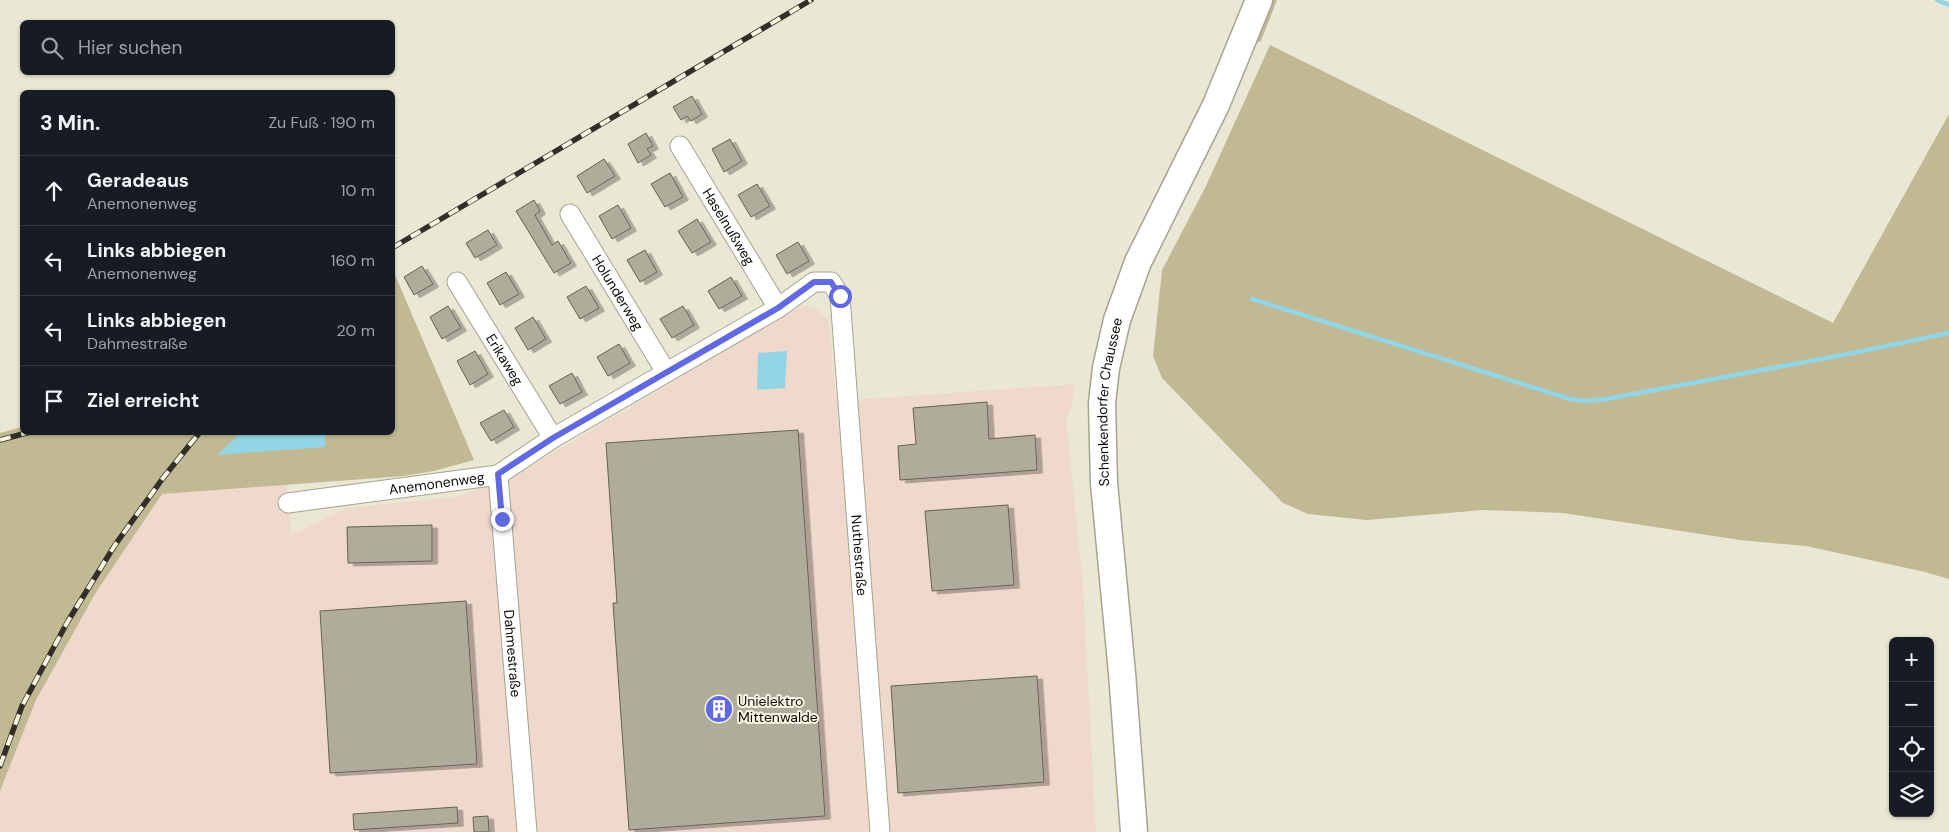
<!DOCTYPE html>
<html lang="de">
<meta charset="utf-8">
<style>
:root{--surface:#171b24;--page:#20242c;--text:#f1f3f6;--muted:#9ea1a6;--line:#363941}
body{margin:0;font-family:"DM Sans",sans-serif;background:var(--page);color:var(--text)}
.controls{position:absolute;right:15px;bottom:15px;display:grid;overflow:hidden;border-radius:8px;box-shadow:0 1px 4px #0004}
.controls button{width:45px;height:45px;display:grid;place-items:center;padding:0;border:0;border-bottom:1px solid var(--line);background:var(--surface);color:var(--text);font:25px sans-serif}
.stop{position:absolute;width:15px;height:15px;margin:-11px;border:4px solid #6169e1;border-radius:50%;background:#fff}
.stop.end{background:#6169e1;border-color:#fff;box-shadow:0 1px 5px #0008}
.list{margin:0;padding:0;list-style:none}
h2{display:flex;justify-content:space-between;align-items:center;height:65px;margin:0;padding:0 20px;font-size:21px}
h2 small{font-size:16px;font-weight:400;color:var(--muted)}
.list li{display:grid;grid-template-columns:32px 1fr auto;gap:15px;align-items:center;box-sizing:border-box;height:70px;padding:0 20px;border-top:1px solid var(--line)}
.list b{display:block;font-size:19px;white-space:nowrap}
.list p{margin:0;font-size:16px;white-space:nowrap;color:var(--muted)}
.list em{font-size:16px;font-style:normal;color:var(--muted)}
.icon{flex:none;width:28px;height:28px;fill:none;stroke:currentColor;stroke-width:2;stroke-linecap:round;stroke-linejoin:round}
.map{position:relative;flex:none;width:1949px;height:832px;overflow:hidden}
.search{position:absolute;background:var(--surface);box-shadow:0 1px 4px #0004;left:20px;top:20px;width:375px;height:55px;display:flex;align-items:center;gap:12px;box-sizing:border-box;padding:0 18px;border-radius:8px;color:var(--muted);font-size:19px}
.panel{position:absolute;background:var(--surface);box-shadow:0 1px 4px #0004;left:20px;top:90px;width:375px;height:345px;border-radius:8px}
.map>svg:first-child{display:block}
.commercial{fill:#efd8cc}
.green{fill:#c1b994}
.water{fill:#93d5e5}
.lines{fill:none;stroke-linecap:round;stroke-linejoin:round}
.stream{stroke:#93d5e5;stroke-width:4.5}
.building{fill:#b0ac9b;stroke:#656252;filter:url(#shadow)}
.minor-casing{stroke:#a6a392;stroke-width:21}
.secondary-casing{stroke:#a6a392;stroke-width:29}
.minor{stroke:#fff;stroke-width:19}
.secondary{stroke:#fff;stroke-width:26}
.rail-casing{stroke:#312f27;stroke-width:5.5}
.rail{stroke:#f9f5e2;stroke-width:4;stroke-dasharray:11;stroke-linecap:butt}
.route{stroke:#6169e1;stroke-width:6}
.labels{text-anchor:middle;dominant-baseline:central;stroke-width:4;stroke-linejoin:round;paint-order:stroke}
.street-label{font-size:14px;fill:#0d0c06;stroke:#f9f5e2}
.poi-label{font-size:14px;fill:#0d0c06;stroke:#f9f5e2;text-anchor:start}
</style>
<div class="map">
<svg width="1949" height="832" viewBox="0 0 1949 832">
<defs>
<filter id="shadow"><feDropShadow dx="5.5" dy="3" stdDeviation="0" flood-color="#0004"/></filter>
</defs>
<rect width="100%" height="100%" fill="#ebe7d5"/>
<path class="commercial" d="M806,306l11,3 10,9 3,11 6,72 238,-17 -2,24 -6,10 17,170 13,244h-1096v-41l36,-91 59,-106 67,-100 125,-10 4,51 55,-27 115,-12 70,-30 263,-156z"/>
<path class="green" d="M1268,0h9l-16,41 -10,4z
M1270,45l563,278 116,-209v465l-24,-7 -119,-26 -66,-6 -177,-27 -80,-3 -116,10 -59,-6 -25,-11 -121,-125 -9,-22 9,-86 43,-82z
M393,270l81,190 -40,11 -30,5 -242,18 -67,100 -59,106 -36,91v-358l22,-6v5h370z"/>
<path class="water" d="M787,351l-2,37 -28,2 1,-37z
M241,433h84v14l-108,8z"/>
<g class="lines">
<path class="stream" d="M1937,0l12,5
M1252,299l318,100 15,2 21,-2 247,-46 96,-20"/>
</g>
<path class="building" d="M692,96l10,18 -11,7 -4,-5 -6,4 -8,-13z
M646,133l7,13 -6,3 4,6 -13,8 -10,-19z
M730,139l12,22 -18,11 -12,-23z
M604,159l11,17 -28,17 -10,-17z
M670,173l13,24 -18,10 -14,-23z
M757,184l13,22 -19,11 -13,-22z
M534,200l6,11 -5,4 17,30 6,-4 13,22 -17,10 -38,-62z
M618,205l13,23 -19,11 -13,-23z
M697,219l14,23 -19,11 -14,-22z
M488,230l9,15 -22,13 -9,-15z
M798,242l11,19 -22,13 -11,-19z
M645,250l12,22 -17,10 -13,-22z
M422,266l11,18 -19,11 -10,-18z
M506,272l13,22 -19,11 -13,-22z
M731,277l11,19 -23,13 -11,-18z
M586,286l13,22 -19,11 -13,-22z
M448,306l13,22 -19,11 -12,-22z
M683,306l11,19 -22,13 -12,-19z
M533,317l13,22 -18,11 -13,-22z
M619,344l11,19 -22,13 -11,-19z
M475,351l13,23 -18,11 -13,-24z
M572,373l10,19 -22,12 -11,-18z
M987,402l2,37 46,-4 2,35 -137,10 -2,-34 18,-2 -3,-36z
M504,410l10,17 -23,14 -11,-18z
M798,430l27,386 -196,14 -16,-227h4l-11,-160z
M1008,505l6,80 -82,6 -7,-80z
M432,525v36l-84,2 -1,-36z
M466,601l11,163 -147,9 -10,-162z
M1037,676l7,106 -146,11 -7,-107z
M457,807l1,16 -104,7 -1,-16z
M488,816l1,16h-15l-1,-15z"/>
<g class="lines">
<defs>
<g id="minor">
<path id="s1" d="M680,146l98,162"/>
<path id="s2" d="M570,214l96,158"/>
<path id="s3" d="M457,282l96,156"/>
<path id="s4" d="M498,475l29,357"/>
<path id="s5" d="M288,503l210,-28 55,-37 225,-130 36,-26h17l9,14 40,536"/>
</g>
<g id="secondary">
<path id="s6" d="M1134,832l-12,-159 -18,-190 -2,-80 4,-35 11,-48 21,-58 78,-157 43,-105"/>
</g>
</defs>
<use href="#minor" class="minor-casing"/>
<use href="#secondary" class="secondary-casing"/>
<use href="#minor" class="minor"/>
<use href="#secondary" class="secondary"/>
<defs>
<path id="rail" d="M392,248l419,-248
M0,440l30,-8
M0,766l22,-60 46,-85 47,-76 48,-67 37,-46"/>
</defs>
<use href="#rail" class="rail-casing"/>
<use href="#rail" class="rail"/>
</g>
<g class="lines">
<path class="route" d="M502,519l-4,-45 55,-36 225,-130 36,-26h17l9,14"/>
</g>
<defs>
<symbol id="building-disc" viewBox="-11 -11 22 22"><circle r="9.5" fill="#6169e1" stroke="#f9f5e2"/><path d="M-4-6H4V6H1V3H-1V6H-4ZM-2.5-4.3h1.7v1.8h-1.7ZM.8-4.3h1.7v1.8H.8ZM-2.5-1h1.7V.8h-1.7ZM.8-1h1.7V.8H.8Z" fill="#fff"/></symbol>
</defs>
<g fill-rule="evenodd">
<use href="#building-disc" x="703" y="693" width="32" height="32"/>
</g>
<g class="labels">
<g class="street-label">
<text stroke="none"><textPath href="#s1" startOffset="94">Haselnußweg</textPath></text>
<text stroke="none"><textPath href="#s2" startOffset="92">Holunderweg</textPath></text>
<text stroke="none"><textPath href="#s3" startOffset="91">Erikaweg</textPath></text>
<text stroke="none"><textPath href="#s6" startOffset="432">Schenkendorfer Chaussee</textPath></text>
<text stroke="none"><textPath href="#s5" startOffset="150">Anemonenweg</textPath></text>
<text stroke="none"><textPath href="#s5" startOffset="876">Nuthestraße</textPath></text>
<text stroke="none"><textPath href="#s4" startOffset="179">Dahmestraße</textPath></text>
</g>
<g class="poi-label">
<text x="738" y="701">Unielektro<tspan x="738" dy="16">Mittenwalde</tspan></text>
</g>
</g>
</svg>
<div class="controls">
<button>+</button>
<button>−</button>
<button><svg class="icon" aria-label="locate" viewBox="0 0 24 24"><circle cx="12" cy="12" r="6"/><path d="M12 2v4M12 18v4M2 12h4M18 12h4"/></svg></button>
<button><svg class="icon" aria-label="layers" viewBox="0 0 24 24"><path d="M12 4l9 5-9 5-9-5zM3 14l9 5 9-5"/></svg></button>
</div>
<div class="stop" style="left:840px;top:296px"></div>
<div class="stop end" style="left:502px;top:519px"></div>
<div class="search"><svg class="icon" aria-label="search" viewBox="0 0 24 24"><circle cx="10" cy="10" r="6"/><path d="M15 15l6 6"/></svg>Hier suchen</div>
<section class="panel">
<h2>3 Min.<small>Zu Fuß · 190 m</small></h2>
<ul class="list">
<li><svg class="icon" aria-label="ahead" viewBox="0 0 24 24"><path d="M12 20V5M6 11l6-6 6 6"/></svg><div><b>Geradeaus</b><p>Anemonenweg</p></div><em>10 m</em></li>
<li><svg class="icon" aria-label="left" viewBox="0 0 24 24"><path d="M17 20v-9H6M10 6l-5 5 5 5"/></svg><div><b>Links abbiegen</b><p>Anemonenweg</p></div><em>160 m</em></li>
<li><svg class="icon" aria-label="left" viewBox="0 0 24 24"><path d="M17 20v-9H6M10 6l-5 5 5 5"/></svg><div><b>Links abbiegen</b><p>Dahmestraße</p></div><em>20 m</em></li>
<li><svg class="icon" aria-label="arrive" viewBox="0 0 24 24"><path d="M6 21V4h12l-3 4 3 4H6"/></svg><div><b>Ziel erreicht</b></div></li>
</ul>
</section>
</div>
